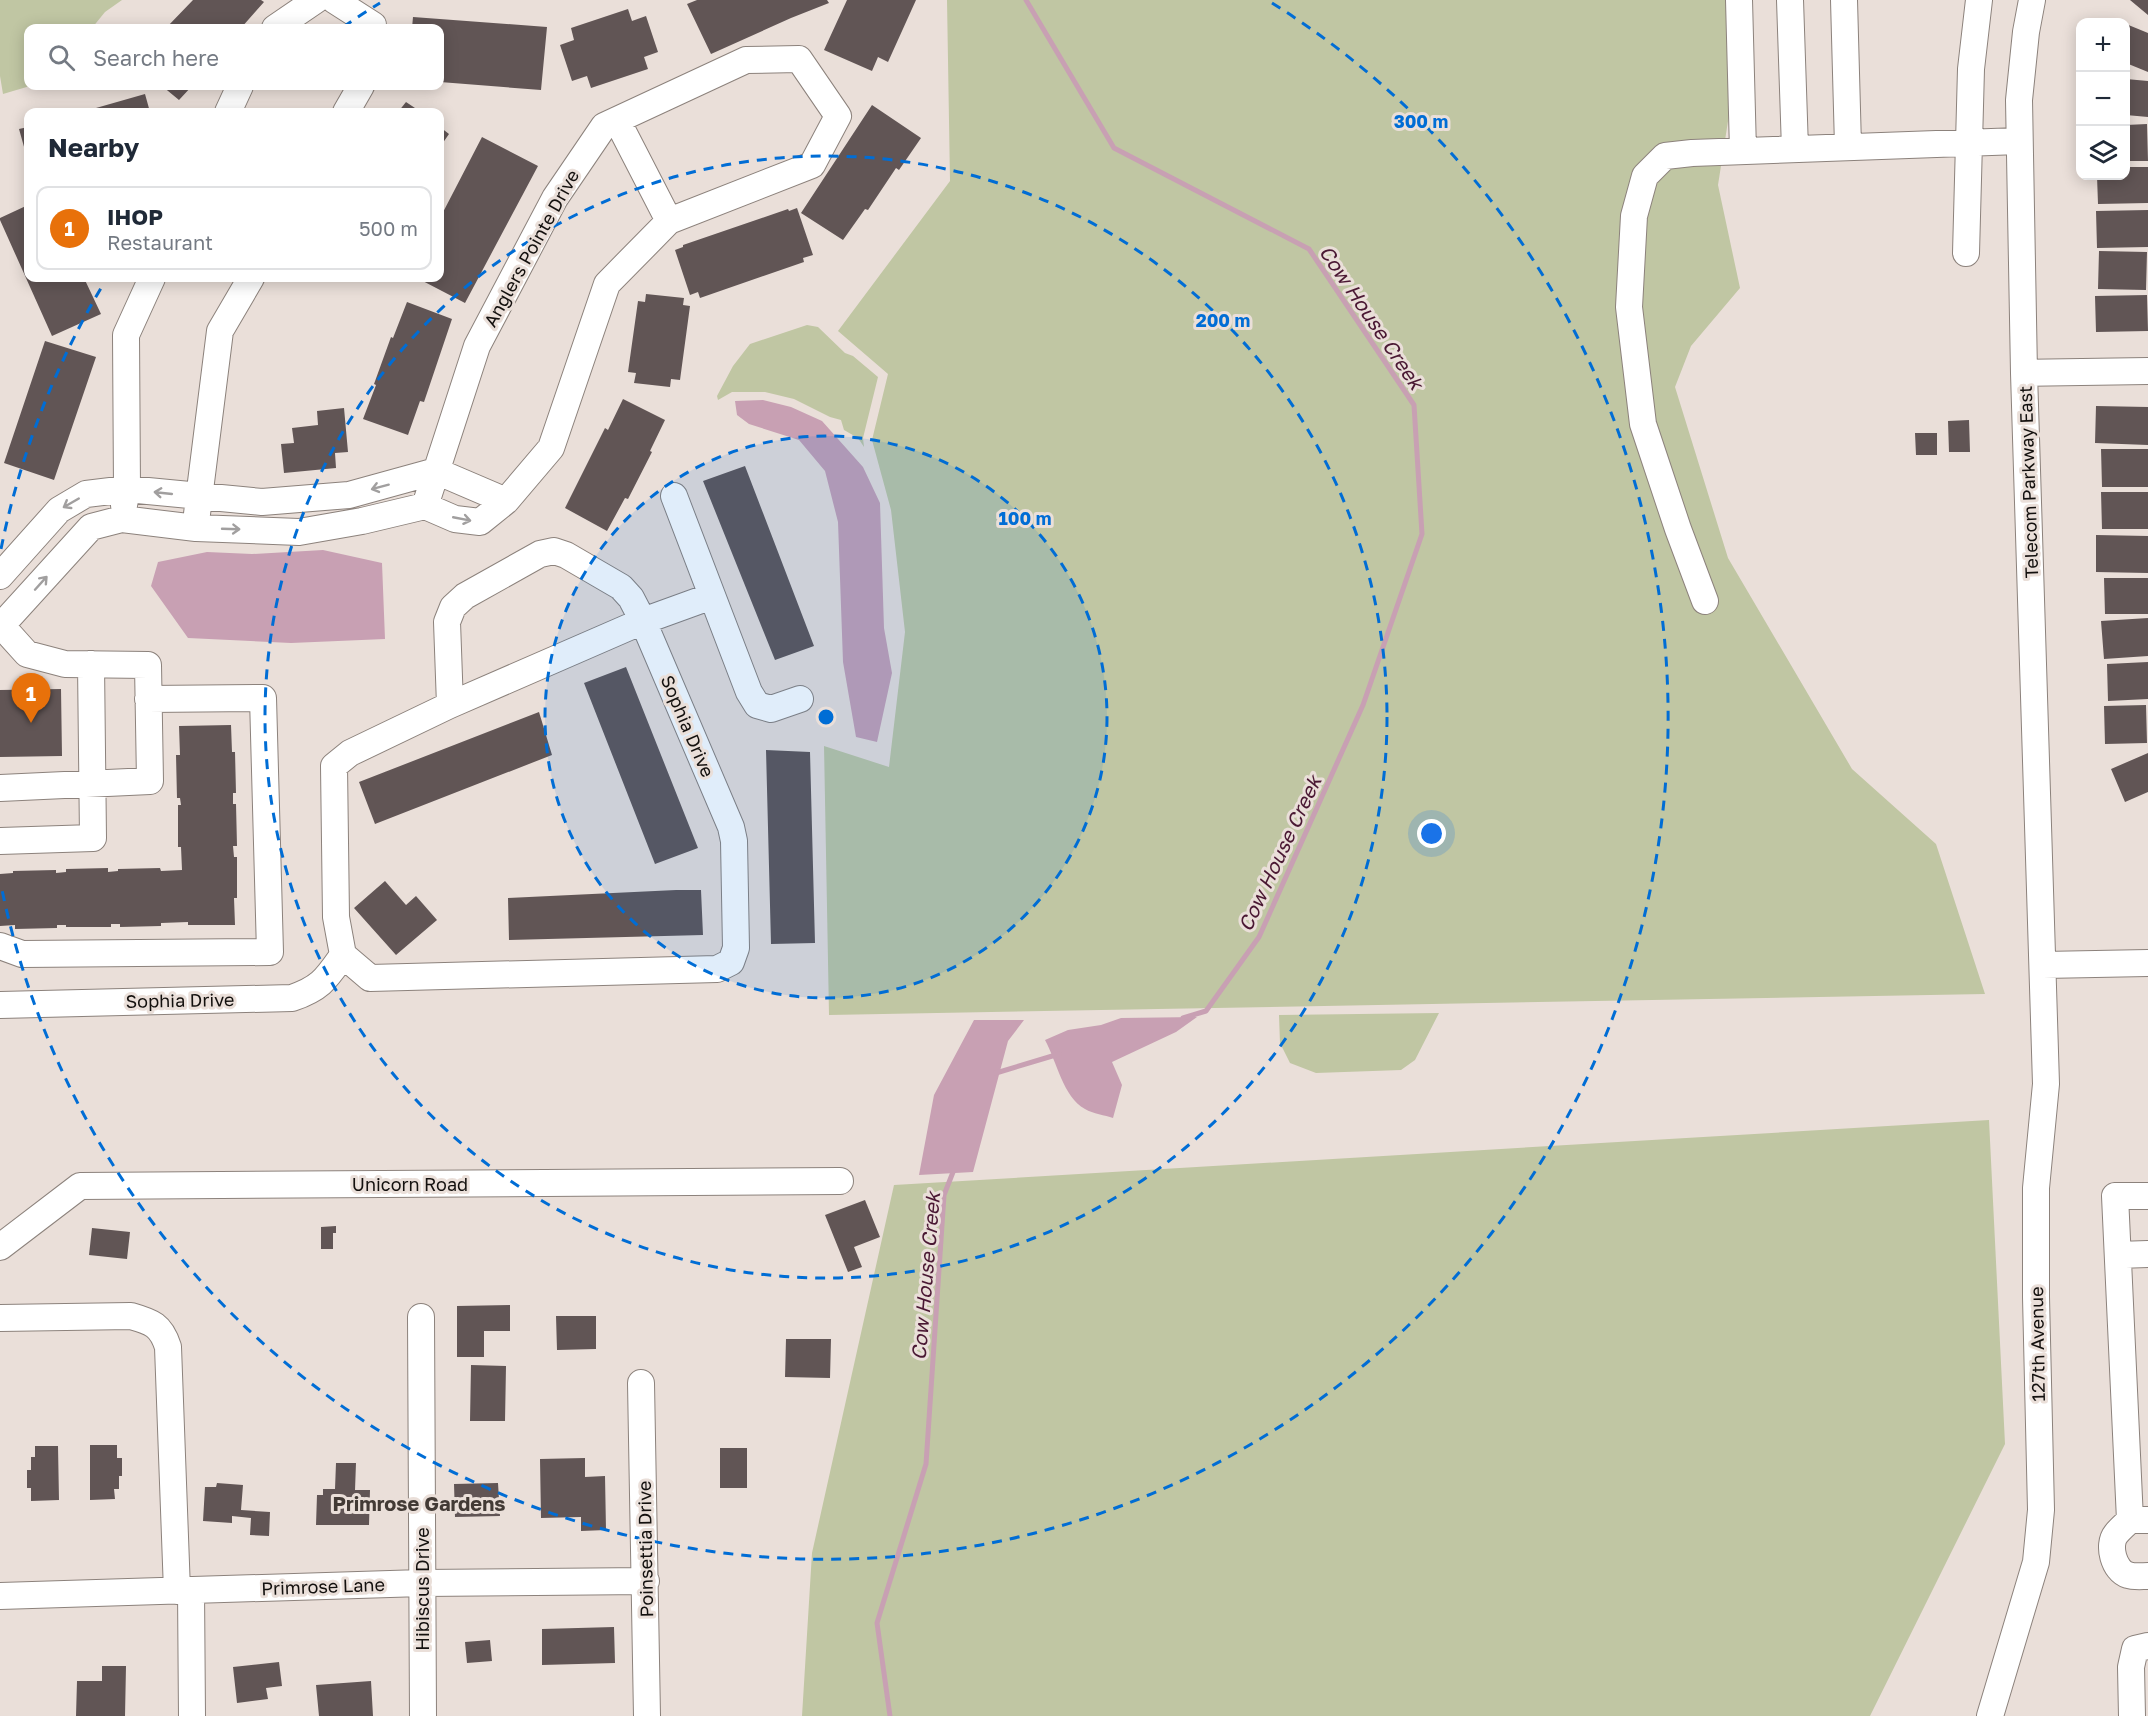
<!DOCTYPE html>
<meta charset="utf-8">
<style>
:root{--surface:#fff;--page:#f6f6f7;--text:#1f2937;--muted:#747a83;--line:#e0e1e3;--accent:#db2777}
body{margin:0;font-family:"Golos Text",sans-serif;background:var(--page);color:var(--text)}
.controls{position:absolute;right:18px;top:18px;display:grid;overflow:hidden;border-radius:12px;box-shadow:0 3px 15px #0003}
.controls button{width:54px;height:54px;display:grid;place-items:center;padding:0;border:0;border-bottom:2px solid var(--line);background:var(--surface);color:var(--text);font:30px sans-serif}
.you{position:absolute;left:1432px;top:834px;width:21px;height:21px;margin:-15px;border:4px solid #fff;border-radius:50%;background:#1a73e8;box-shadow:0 0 0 9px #1a73e833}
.badge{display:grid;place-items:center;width:39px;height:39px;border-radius:50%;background:var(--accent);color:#fff;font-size:20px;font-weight:700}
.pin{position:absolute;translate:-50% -50px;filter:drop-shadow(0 2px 3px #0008)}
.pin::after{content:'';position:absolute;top:32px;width:21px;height:18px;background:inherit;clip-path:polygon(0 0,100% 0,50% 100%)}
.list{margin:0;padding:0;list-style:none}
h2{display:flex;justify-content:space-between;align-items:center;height:78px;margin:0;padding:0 24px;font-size:26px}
h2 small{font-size:20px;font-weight:400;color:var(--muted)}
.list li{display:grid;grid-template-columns:39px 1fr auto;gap:18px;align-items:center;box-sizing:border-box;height:84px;margin:0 12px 12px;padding:0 12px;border:2px solid var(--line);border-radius:12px}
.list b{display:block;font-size:22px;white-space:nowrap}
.list p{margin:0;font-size:20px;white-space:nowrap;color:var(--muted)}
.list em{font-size:20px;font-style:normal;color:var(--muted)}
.icon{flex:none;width:33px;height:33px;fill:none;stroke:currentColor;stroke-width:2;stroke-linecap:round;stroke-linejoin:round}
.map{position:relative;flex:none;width:2148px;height:1716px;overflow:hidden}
.search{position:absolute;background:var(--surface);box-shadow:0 3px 15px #0003;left:24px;top:24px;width:420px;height:66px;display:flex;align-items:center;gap:15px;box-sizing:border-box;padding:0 21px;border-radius:12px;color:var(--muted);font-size:22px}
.panel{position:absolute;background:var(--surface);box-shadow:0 3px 15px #0003;left:24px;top:108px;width:420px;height:174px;border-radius:12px}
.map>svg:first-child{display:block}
.green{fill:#c0c6a3}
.water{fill:#c8a0b3}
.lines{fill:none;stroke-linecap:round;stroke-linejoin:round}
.stream{stroke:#c8a0b3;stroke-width:5}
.building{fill:#615555}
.minor-casing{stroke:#8c827c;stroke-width:28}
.minor{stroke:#fff;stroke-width:26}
.oneway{stroke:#a19f9f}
.ring{fill:none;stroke:#006dd5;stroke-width:3;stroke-dasharray:10 8}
.labels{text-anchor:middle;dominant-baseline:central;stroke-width:6;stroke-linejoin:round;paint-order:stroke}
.street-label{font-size:18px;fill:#13100e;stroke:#eadfd9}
.water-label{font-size:20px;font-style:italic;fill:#4a1833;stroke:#eadfd9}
.neighbourhood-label{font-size:20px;font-weight:bold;fill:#423a35;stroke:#eadfd9}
.centre{fill:#006dd5;stroke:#eadfd9;stroke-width:3}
.ring-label{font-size:18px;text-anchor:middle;font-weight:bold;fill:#006dd5;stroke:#eadfd9;stroke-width:6;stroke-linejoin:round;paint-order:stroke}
</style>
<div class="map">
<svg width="2148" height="1716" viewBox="0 0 2148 1716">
<rect width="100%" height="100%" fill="#eadfd9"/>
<path class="green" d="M0,0h122l-17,12 -13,16h-64v58h2l-27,8 -3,-18z
M947,0h800l-29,185 22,103 -49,58 -16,41 53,171 124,211 84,75 49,150 -1156,21 -5,-269 65,21 16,-135 -14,-122 -19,-70 16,-66 -50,-43 112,-150z
M807,325l11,2 27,26 8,3 25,21 -15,61 1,9 -6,-9 -14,-8 -3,-10 -11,-3 -36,-18 -29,-7h-33l-14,8 -1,-4 16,-30 17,-22z
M1439,1013l-24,47 -14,10 -85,3 -26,-10 -10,-20 -1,-28z
M1989,1120l16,324 -135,272h-1068l10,-163 82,-368z"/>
<path class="water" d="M763,400l28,7 31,14 41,46 17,36 4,125 8,45 -15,69 -21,-5 -13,-75 -5,-140 -13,-51 -26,-31 -50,-16 -12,-9 -2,-14z
M323,550l59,13 3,76 -94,4 -103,-5 -37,-52 7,-24 49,-10 45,2z
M1197,1017l-21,15 -64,30 10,23 -9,33c-8,-3 -20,-4 -28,-9 -22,-12 -28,-47 -40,-69l23,-10 33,-5 20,-7z
M974,1020h50l-16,21 -35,131 -54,3 15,-80z"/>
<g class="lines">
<path class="stream" d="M1026,0l88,148 195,101 105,156 8,129 -59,171 -104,232 -53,74 -23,7
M996,1073l63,-19
M890,1716l-13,-93 49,-159 18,-269 11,-28"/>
</g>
<path class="building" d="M193,0h68l3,2 -23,26h-75z
M697,0h130l2,3 -38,15 -80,36 -24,-50z
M847,0h69l-28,62 -10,-5 -6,14 -48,-21z
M2130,0h18v15z
M628,9l4,12 14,-5 12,36 -14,5 4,12 -57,19 -4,-12 -15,5 -12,-36 14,-5 -3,-12z
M413,17l134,10 -6,63 -101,-8v-54h-28z
M2126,24l22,9v39l-22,-9z
M2126,79l22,2v36l-22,-2z
M162,86h30l-13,14z
M145,94l5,18h-68z
M406,102l15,10h-23z
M872,105l49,33 -22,32 -3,-2 -28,42 -3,-1 -22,31 -42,-27z
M2147,124l1,37h-22v-36z
M28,127v34l-9,-32z
M440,127l9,7 -9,13z
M482,137l56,29 -73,137 -48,-25h23v-60z
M2126,167h22v36l-50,1 -1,-28h29z
M28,205v73h56l17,36 -49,22 -52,-116v-2z
M797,208l16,47 -10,3 1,4 -104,36 -2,-6 -8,3 -15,-45 8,-3v-2l105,-36 1,2z
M2148,210v37l-51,1 -1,-37z
M2099,251l48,1 -1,38 -48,-1z
M646,294l38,4 -1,7 7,1 -10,74 -9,-1 -1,8 -36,-4 2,-10 -8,-1 10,-71 7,1z
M2147,295l1,36 -52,1 -1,-36z
M407,302l45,17 -28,83 -4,-1 -12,34 -45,-16 13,-34 -2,-1 17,-47 2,1z
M45,341l51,16 -42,123 -50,-17z
M623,399l42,21 -15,31 2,1 -24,47 -3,-1 -18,33 -42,-23 40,-80 3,2z
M2096,406l52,1v38l-53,-2z
M344,408l4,44 -13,1 1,15 -52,5 -3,-29 13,-1 -2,-15 26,-3 -1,-14z
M1969,420l1,32h-21l-1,-31z
M1915,433h22v22h-21z
M2101,449h47v38h-46z
M745,466l69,180 -39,14 -72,-179z
M2101,492h47v37h-46z
M2096,535l52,1v37l-52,-1z
M2104,578h44v36h-43z
M2148,618v38l-44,3 -3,-38z
M2148,662v37l-40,2 -1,-37z
M626,667l72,181 -43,16 -71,-181z
M61,689l1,67 -62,1v-67z
M2146,705l1,38 -42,1 -1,-38z
M539,712l13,43 -177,69 -16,-42z
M231,725l1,27h3l1,41h-3v11h3l1,42h-4l1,11h3v41h-3l1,27h-47v-3l-27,1v3l-41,1v-3h-9v3h-45v-2h-9v3l-42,1v-4l-15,1v-52l13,-1v-2l43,-1v3l10,-1v-3l42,-1v4l10,-1v-2l42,-1 1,3 21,-1 -1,-23h-3v-42h3l-1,-7h-3l-1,-43h4l-1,-29z
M766,750l44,2 5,191 -44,1z
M2148,753v39l-23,10 -14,-33z
M385,881l21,24 10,-9 21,24 -41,35 -42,-47z
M676,890h25l2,45 -194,5 -1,-42z
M865,1200l15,37 -26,10 8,20 -14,5 -23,-57z
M336,1226v7h-3v16h-12v-22z
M92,1228l38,4 -3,27 -38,-4z
M510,1305v26h-26v26h-27v-51z
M556,1316h40v33l-39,1z
M786,1339h45l-1,39 -45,-1z
M471,1365l35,1 -1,55h-35z
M90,1445h27v13h5v18h-3v13h-5l1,10 -25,1z
M35,1446h23l1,54 -28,1v-13h-4v-18h4v-13h4z
M720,1448h27v40h-27z
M585,1458v19l20,-1 1,54 -25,1v-14l-40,1 -1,-59z
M336,1463h20l-1,27h15l-1,35h-53l1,-30h6v-6h12z
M217,1483l26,2 -2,25 29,2 -1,24 -19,-1 1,-17 -19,-2v7l-29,-2 2,-34h11z
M498,1483l2,33 -45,1 -1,-33z
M614,1627l1,36 -73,2v-36z
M490,1640l2,21 -25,2 -2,-21z
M279,1662l3,24 -16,2 2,11 -31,4 -4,-36z
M102,1666h24l-1,50h-49l1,-35h25z
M371,1681l2,35h-54l-3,-31z"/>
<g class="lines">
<defs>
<path id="minor" d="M334,0l39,25v3
M1739,0l4,151
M1790,0l5,149
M1844,0l4,146
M275,28l41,-28
M228,112l12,-26
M346,112l15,-26
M617,120l52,101
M1966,253l5,-184 8,-69
M2024,373l124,-2
M436,471l70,30
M674,496l75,196 8,13 14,4 29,-10
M124,505l3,-16 -1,-154 26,-57
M197,514l23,-183 31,-53
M0,576l59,-66 27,-16 41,-5 135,13 87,-7 87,-24
M1705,601l-27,-72 -35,-105 -14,-117 5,-91 11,-40 20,-20 27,-3 327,-12
M0,624l27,30 38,10 83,1 2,116 -150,7
M0,627l91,-100 31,-8 74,9 103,4 63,-11 63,-15 30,13 25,3 26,-21 45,-53 56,-164 62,-63 143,-56 26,-49 -39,-57 -53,1 -142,66 -49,72 -78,148 -52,160
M450,705l-3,-83 6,-15 12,-11 75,-42 14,-3 12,4 55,32 10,11 12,23 69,-25
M0,841l93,-3 -2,-174
M0,946l22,8 248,-2 -7,-254 -115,1
M2043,965l105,-2
M0,1005l292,-7c29,-10 34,-19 51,-43l-7,-38 -2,-151 16,-13 100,-48 193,-84 88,206 3,14 2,107 -5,14 -14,7 -347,9 -27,-23
M0,1247l80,-61 760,-5
M2118,1255l30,-1
M421,1317l2,399
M0,1318l131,-2c21,6 30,9 37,31l9,244
M641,1383l6,333
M2130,1520l-15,-324h33
M2148,1520h-18c-4,4 -10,9 -14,14 -9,11 -2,37 12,41 6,2 14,1 20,1
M191,1590l1,126
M0,1596l422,-13 224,-2
M1990,1716l46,-154 5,-52 -5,-213v-109l10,-104 -22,-711 -5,-273 7,-68 6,-32
M2132,1716l-1,-49 4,-18 13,-3"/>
</defs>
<use href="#minor" class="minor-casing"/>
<use href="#minor" class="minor"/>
</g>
<defs><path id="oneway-shaft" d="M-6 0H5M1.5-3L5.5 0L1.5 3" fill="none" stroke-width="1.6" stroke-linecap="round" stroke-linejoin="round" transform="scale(1.5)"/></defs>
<g class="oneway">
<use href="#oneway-shaft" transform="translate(380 487) rotate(165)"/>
<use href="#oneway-shaft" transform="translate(163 493) rotate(-174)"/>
<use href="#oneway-shaft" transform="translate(71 503) rotate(150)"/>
<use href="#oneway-shaft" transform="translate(462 519) rotate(11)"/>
<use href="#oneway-shaft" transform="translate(231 529) rotate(2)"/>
<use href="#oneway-shaft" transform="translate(41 583) rotate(-48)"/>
</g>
<circle cx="826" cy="717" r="281" fill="#006dd5" fill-opacity=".12"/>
<g class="ring">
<circle cx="826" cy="717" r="281"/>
<circle cx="826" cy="717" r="561"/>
<path d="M1 549A842 842 0 0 1 104 283M343 27A842 842 0 0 1 380 3M1272 3A842 842 0 1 1 1 885"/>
</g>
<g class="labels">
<g class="street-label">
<text transform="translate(531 248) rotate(-61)">Anglers Pointe Drive</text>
<text transform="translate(2028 482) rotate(-92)">Telecom Parkway East</text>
<text transform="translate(688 726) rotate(67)">Sophia Drive</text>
<text transform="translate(180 1000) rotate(-1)">Sophia Drive</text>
<text x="410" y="1184">Unicorn Road</text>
<text transform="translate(2037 1344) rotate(-91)">127th Avenue</text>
<text transform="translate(645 1549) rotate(-91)">Poinsettia Drive</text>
<text transform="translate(323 1586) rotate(-2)">Primrose Lane</text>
<text transform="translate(422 1589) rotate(-90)">Hibiscus Drive</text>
</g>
<g class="water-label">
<text transform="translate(1372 317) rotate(56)">Cow House Creek</text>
<text transform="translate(1279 853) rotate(-65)">Cow House Creek</text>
<text transform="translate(925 1276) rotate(-85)">Cow House Creek</text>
</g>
<g class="neighbourhood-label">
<text x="419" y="1503">Primrose Gardens</text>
</g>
</g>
<circle cx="826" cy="717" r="9" class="centre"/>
<g class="ring-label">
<text x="1421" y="128">300 m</text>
<text x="1223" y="327">200 m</text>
<text x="1025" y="525">100 m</text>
</g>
</svg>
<div class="controls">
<button>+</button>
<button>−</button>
<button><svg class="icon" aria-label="layers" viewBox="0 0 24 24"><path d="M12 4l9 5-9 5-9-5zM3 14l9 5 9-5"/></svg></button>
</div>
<div class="you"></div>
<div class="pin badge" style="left:31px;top:723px;background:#e8710a">1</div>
<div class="search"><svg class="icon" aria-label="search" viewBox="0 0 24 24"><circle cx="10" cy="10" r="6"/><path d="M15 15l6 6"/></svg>Search here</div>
<section class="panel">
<h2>Nearby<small></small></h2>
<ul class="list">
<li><span class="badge" style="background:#e8710a">1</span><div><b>IHOP</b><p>Restaurant</p></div><em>500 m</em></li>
</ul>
</section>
</div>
